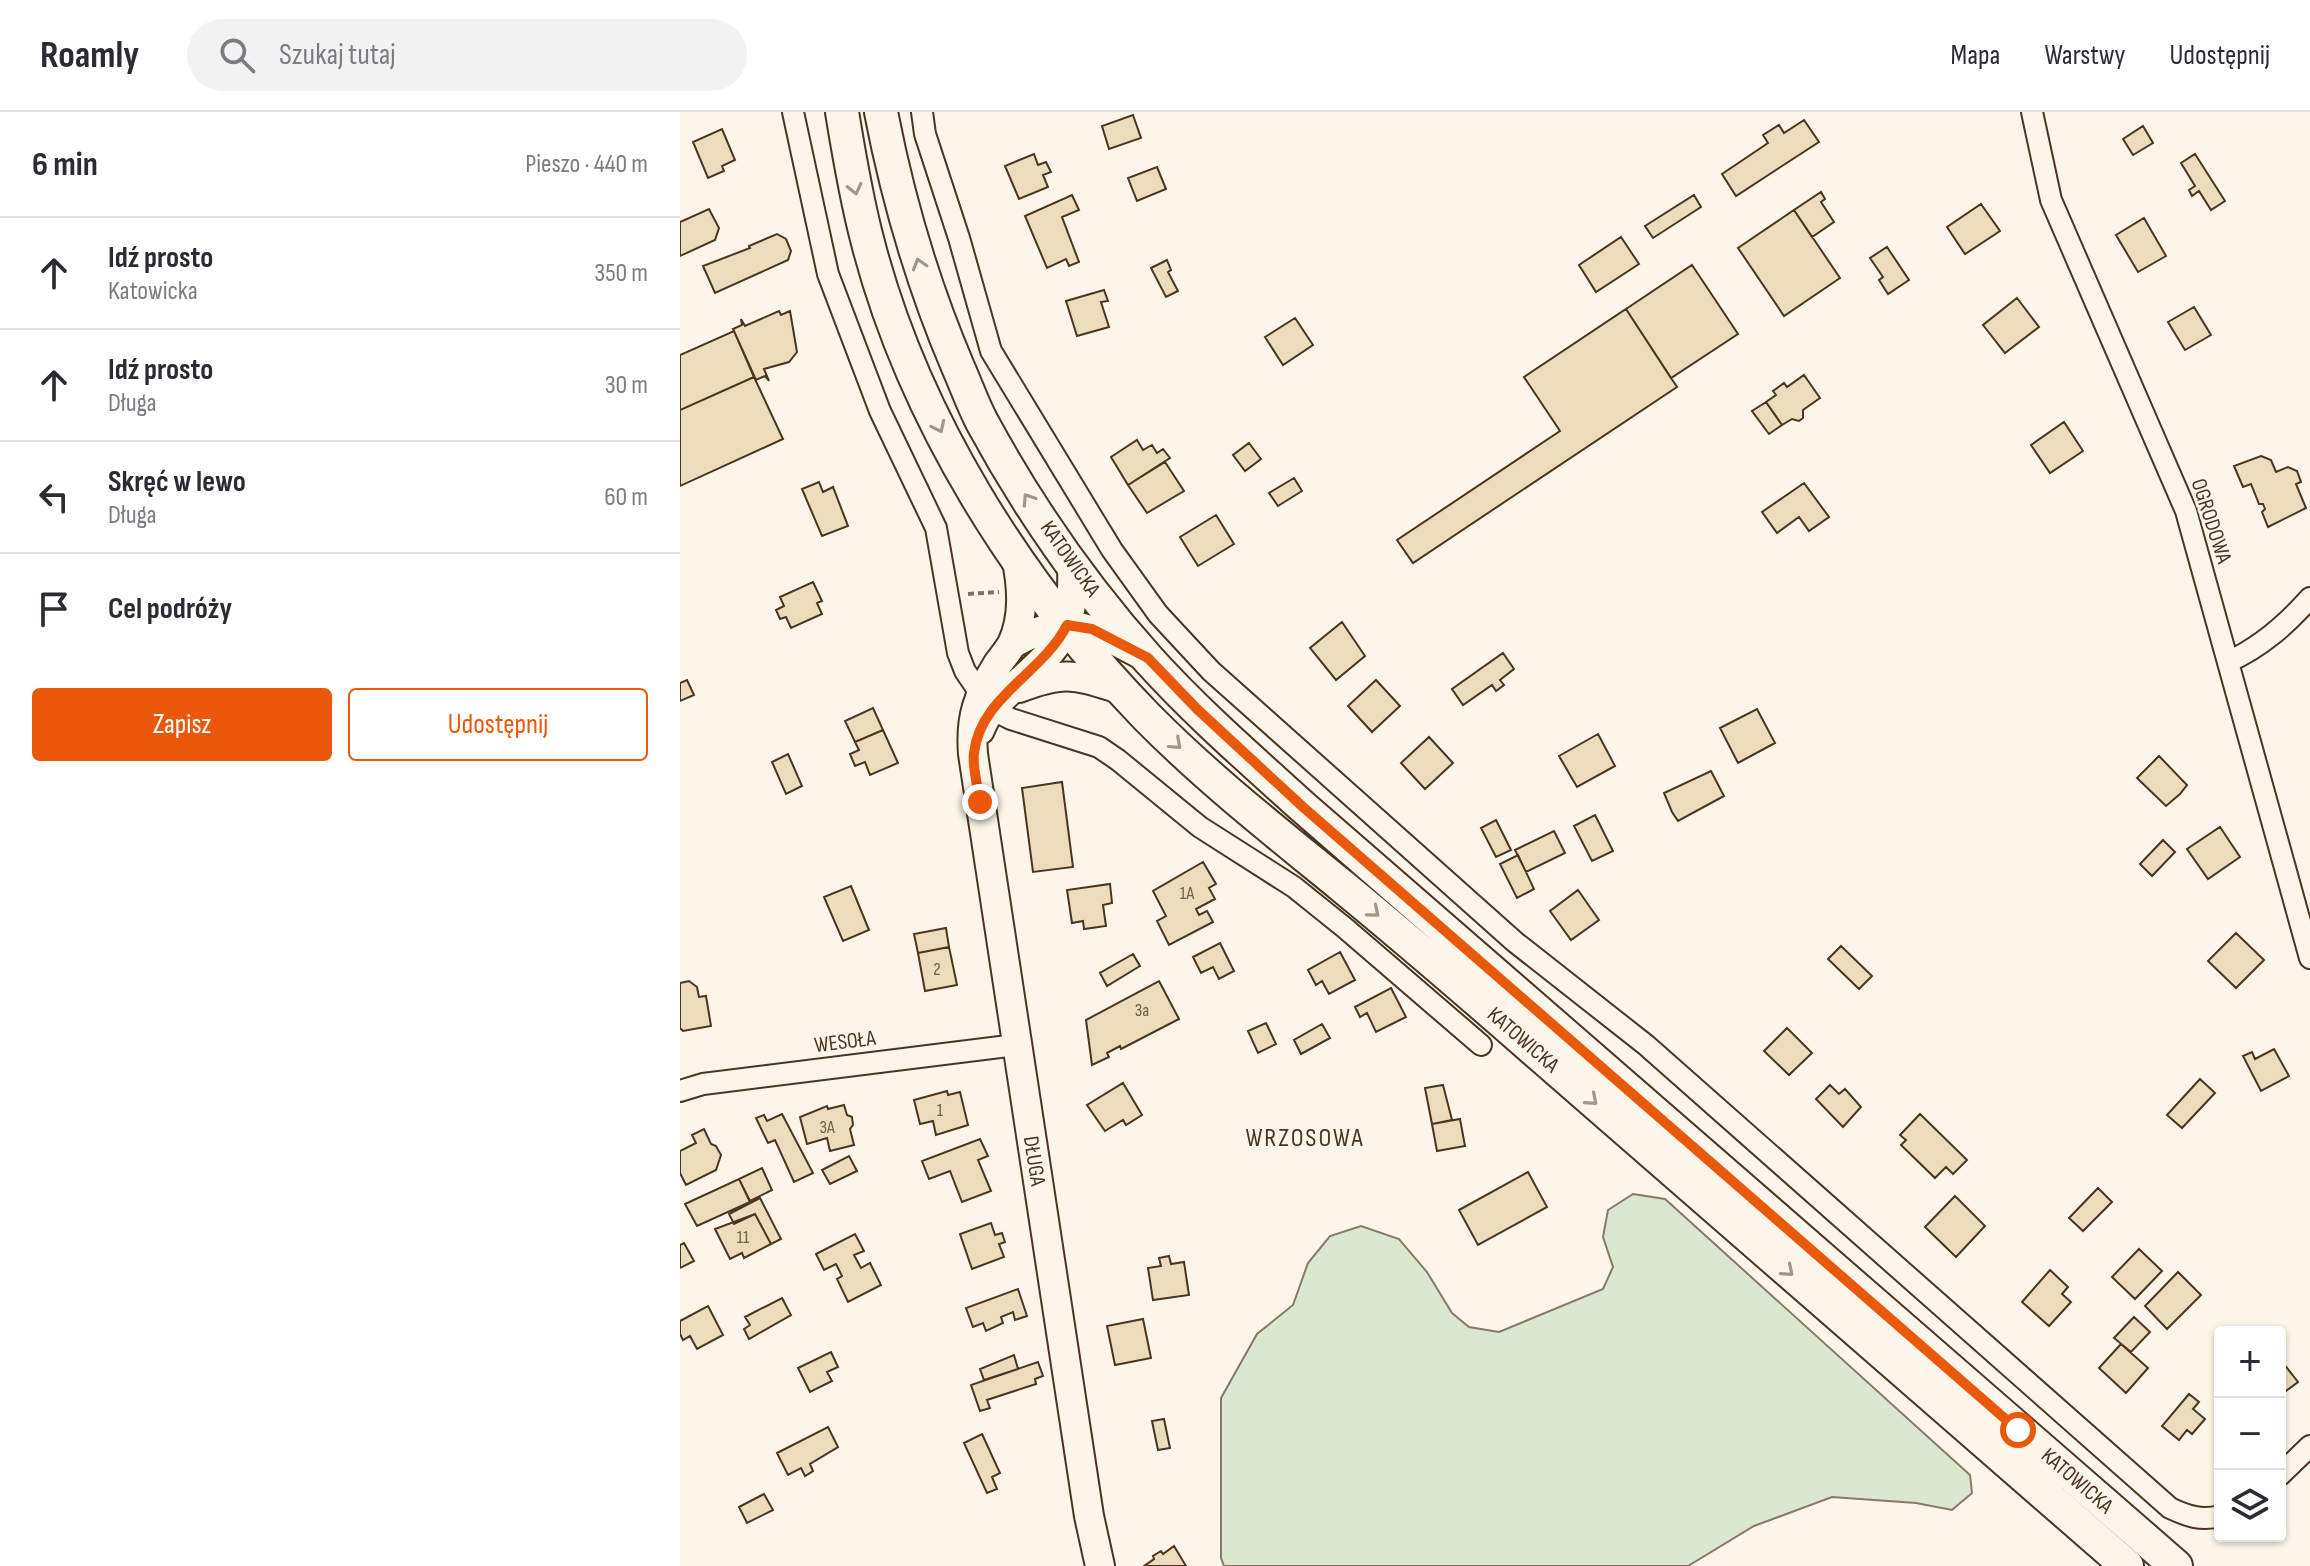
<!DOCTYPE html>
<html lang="pl">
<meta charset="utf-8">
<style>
:root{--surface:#fff;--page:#f2f2f3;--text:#2b2b33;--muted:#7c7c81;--line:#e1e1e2;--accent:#ea580c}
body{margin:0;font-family:"Sofia Sans Condensed",sans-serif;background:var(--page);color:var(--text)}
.controls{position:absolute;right:24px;bottom:24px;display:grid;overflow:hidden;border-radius:8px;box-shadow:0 2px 6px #0004}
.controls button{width:72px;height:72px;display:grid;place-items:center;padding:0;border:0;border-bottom:2px solid var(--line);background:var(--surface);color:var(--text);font:40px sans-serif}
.stop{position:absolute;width:24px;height:24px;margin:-18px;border:6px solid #ea580c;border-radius:50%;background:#fff}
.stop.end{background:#ea580c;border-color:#fff;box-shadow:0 2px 8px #0008}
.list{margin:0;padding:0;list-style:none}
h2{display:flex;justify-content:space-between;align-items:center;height:104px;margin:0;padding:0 32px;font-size:34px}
h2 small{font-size:26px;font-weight:400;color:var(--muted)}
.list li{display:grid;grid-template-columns:52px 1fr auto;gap:24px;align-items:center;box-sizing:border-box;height:112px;padding:0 32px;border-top:2px solid var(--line)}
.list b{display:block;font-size:30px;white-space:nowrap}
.list p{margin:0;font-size:26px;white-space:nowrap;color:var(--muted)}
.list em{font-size:26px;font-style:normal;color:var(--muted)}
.actions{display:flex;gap:16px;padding:24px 32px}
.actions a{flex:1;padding:18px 0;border:2px solid var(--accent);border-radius:8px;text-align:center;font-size:28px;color:var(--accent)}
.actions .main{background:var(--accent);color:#fff}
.icon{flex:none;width:44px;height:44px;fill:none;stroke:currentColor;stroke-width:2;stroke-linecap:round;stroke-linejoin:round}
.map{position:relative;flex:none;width:1630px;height:1454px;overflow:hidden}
header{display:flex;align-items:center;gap:48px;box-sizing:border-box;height:112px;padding:0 40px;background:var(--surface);border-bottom:2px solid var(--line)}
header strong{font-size:38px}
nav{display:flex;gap:44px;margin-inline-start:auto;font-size:28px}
.search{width:560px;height:72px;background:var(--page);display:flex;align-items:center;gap:20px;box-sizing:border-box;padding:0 28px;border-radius:44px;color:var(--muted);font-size:30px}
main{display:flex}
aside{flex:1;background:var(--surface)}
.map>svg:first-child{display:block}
.green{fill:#dce7d0;stroke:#887966;stroke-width:2}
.building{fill:#ecdcbc;stroke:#4a3520;stroke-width:2}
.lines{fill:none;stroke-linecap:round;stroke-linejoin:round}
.street-casing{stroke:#4a3520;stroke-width:24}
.secondary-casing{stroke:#4a3520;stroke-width:32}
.primary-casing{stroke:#4a3520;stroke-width:36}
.path{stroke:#7f6f5c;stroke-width:4;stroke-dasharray:6 4;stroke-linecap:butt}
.street{stroke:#fbf6e9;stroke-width:20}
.secondary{stroke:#fbf6e9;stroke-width:28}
.primary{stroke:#fbf6e9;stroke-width:32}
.oneway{stroke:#a29684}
.route{stroke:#ea580c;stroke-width:10}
.labels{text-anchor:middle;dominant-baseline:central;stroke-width:6;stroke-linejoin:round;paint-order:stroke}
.number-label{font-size:18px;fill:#725f47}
.street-label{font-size:22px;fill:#4a3520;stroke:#fbf6e9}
.quarter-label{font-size:26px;letter-spacing:2px;fill:#4a3520;stroke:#fbf6e9}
</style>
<header>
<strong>Roamly</strong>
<div class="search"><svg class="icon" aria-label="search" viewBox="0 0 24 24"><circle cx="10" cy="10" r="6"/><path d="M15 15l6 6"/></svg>Szukaj tutaj</div>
<nav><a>Mapa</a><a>Warstwy</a><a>Udostępnij</a></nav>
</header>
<main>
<aside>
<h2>6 min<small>Pieszo · 440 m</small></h2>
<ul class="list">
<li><svg class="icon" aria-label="ahead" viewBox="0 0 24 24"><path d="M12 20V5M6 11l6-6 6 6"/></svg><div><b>Idź prosto</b><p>Katowicka</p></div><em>350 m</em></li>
<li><svg class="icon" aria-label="ahead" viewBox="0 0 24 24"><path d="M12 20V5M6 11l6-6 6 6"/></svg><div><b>Idź prosto</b><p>Długa</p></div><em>30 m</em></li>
<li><svg class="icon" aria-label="left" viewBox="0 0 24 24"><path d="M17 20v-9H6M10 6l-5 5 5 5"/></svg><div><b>Skręć w lewo</b><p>Długa</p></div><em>60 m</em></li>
<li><svg class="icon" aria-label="arrive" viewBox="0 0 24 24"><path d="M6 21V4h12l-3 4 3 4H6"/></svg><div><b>Cel podróży</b></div></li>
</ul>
<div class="actions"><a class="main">Zapisz</a><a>Udostępnij</a></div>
</aside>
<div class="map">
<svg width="1630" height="1454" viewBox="0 0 1630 1454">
<rect width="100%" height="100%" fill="#fbf6e9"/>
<path class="green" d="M953,1082l32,5 305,276 2,18 -20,17 -36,-7 -84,-6 -78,29 -66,40h-464l-3,-8v-160l36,-64 36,-29 15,-42 22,-27 31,-10 38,13 28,33 25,41 17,14 30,5 104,-43 10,-22 -10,-30 5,-27z"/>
<path class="building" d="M453,3l8,23 -32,11 -7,-23z
M1124,8l15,22 -83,54 -14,-22 46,-31 -5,-8 16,-10 5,8z
M1463,14l10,17 -20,12 -10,-16z
M42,17l13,31 -13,6 2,5 -16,7 -15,-36z
M354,42l4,11 8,-3 5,10 -8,3 5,12 -29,12 -14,-33z
M1515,42l30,47 -14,9 -12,-19 -7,5 -3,-6 6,-4 -14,-23z
M477,55l9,22 -29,12 -9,-23z
M1141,80l4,7 -4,3 13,20 -22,15 -18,-27z
M392,83l7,15 -17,7 17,45 -10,4 -3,-7 -19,9 -22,-52z
M1014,83l7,12 -48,31 -8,-12z
M1301,92l19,27 -35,23 -18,-27z
M29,97l10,19 -4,12 -35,16v-34z
M1114,98l46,68 -56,38 -46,-68z
M1464,106l22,38 -28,16 -22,-37z
M97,122l9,5 5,12 -3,9 -73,33 -12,-27 47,-18 -1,-2z
M941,125l18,27 -43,28 -17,-27z
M1207,135l22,33 -21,14 -9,-14 4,-3 -13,-19z
M487,148l4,10 -3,2 10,19 -12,6 -15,-29z
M1012,153l46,69 -67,44 -45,-69z
M424,178l4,11 -7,1 8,25 -32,9 -11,-35z
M1337,186l22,29 -34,26 -22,-28z
M1514,195l17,28 -26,15 -17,-28z
M946,197l51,78 -264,176 -16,-23 163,-109 -36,-54z
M99,199l2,4 9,-4 7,41 -8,10 -25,7 5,12 -4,-5 -9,4 -23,-51 9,-4 -1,-6 4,7z
M615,206l18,27 -30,20 -18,-28z
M54,219l20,46 -74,33v-55z
M1124,263l16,23 -17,12v8l-4,3 -7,-2 -10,6 -16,-23 10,-7 -3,-4 11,-8 3,4z
M74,265l29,62 -103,47v-76z
M1086,290l16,23 -13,9 -17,-23z
M1384,310l19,29 -33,22 -19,-28z
M457,328l6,10 9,-5 5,8 6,-4 7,9 -42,27 -17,-28z
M569,331l12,16 -16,12 -12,-16z
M1581,344l10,4 5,12 12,-5 9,4 4,11 -5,2 10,24 -38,19 -6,-15 3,-3 -2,-5h-4l-8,-20 -8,3 -9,-21z
M485,350l19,29 -37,22 -19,-28z
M614,366l8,13 -24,15 -9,-13z
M139,370l4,10 10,-5 15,39 -26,10 -20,-47z
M1124,371l25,34 -20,14 -10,-14 -22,16 -15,-21z
M536,403l18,29 -36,22 -18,-29z
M133,470l9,19 -5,2 5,11 -31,14 -5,-11 -6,2 -4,-9 8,-4 -4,-9z
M662,510l23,34 -29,24 -26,-32z
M823,541l11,16 -14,11 4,5 -8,6 -4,-6 -29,20 -11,-16z
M7,568l7,15 -14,6v-18z
M696,568l24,26 -28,26 -24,-26z
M193,596l10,22 -28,12 -10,-21z
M1077,597l18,34 -37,20 -18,-35z
M203,618l15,33 -28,12 -5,-13 -10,4 -5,-12 9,-4 -4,-8z
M918,622l17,32 -38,21 -18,-31z
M749,625l24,26 -28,26 -24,-26z
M108,642l14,32 -16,8 -14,-32z
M1479,644l28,29 -7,9 -14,12 -29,-28z
M1031,659l13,25 -46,25 -6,-9 -8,-19z
M382,670l11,85 -40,5 -11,-84z
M915,703l18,36 -21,10 -18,-35z
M816,708l15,30 -15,7 -15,-29z
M1540,715l20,30 -32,22 -21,-30z
M874,719l11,22 -39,19 -11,-22z
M1483,728l12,12 -23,24 -12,-12z
M838,743l16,34 -17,9 -17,-34z
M523,750l13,22 -7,4 6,11 -19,10 3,6 8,-4 6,11 -44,23 -12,-24 9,-5 -13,-25z
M430,772l2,19 -9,2 3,21 -22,3 -1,-8 -11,2 -5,-33z
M171,774l18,44 -26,11 -19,-44z
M898,778l21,30 -28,20 -21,-29z
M266,816l3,19 -31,6 -4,-19z
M1556,821l28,27 -28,28 -28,-27z
M540,831l14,28 -15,8 -6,-12 -12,6 -8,-16z
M1161,834l31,30 -13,13 -31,-30z
M269,835l8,38 -32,6 -7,-38z
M660,840l15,28 -26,14 -7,-13 -6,4 -8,-15z
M453,842l7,12 -33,20 -7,-13z
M9,869l8,6 2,10 7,-1 5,30 -28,5 -3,-3v-45z
M479,869l20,38 -58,30 -1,-3 -13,7 2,4 -17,8 -6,-45z
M711,876l15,29 -30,15 -9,-19 -7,4 -5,-10z
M586,911l10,21 -18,9 -10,-22z
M642,912l8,14 -29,16 -7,-14z
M1107,916l25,25 -23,22 -25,-24z
M1594,937l15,27 -28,15 -18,-35 9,-4 3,7z
M1520,967l15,14 -33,35 -15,-13z
M443,971l19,32 -16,10 -3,-5 -18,11 -18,-26z
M763,973l9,35 -20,4 -7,-36z
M1150,973l9,9 6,-5 16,18 -18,20 -27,-28z
M267,979l1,4 12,-3 8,33 -32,10 -3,-14 -13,3 -6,-24z
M164,993l3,10 5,2 1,8 -3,4 4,16 -24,6 -3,-13 -20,6 -7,-27 27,-11 1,3z
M102,1002l31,59 -19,9 -19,-42 -7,3 -12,-25 8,-3 3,6z
M1240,1002l47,46 -14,14 -7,-7 -11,11 -34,-33 5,-5 -6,-5z
M780,1007l5,27 -28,5 -5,-27z
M24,1017l7,15 5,2 5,9 -5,15 -30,15 -6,-12v-22l16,-8 -4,-8z
M300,1027l8,17 -10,4 13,31 -29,11 -12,-31 -21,8 -7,-18z
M169,1044l8,15 -27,13 -8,-14z
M82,1056l10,22 -22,11 -11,-22z
M848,1060l19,35 -69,38 -19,-35z
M59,1067l11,23 -53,24 -12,-22z
M1418,1076l14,14 -29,29 -14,-13z
M1275,1084l30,30 -29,31 -31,-30z
M80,1086l21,41 -10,5 -16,-30 -21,10 -5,-10z
M75,1102l16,30 -27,14 -2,-5 -12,6 -15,-30z
M311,1111l4,12 7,-2 3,9 -6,2 5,13 -32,12 -12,-35z
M175,1122l9,17 -10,4 7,13 9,-5 11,22 -33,17 -11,-23 5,-3 -6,-12 -12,6 -8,-16z
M4,1131l10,18 -14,7v-23z
M1459,1137l23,22 -27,28 -23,-22z
M489,1144l2,8 13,-2 5,33 -36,5 -5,-32 13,-2 -2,-8z
M1370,1158l18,17 -6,7 9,8 -22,24 -27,-24z
M1498,1160l23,23 -34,34 -22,-23z
M338,1177l9,27 -12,4 -2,-8 -12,5 2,6 -17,8 -3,-8 -10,4 -7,-19z
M102,1186l9,17 -42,24 -5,-10 6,-4 -5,-8z
M28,1194l15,29 -26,14 -7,-13 -7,4 -3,-6v-13z
M1454,1205l16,15 -19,20 -17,-14z
M463,1207l8,39 -36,7 -8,-39z
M1441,1232l27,24 -22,25 -27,-25z
M151,1240l7,15 -11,5 5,9 -22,11 -12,-24z
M334,1243l4,14 -34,11 -4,-11z
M1600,1247l18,23 -12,9 -6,-7z
M358,1250l5,14 -8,3 1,5 -49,16 3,8 -10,3 -9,-26z
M1509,1282l10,8 -6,7 12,10 -13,15 -5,-4 -8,10 -17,-14z
M484,1307l6,29 -12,2 -6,-29z
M148,1315l10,20 -28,17 3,7 -8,5 -4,-8 -13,7 -11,-22z
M302,1322l18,39 -8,4 5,12 -10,4 -23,-50z
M84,1382l9,16 -26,13 -8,-16z
M494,1434l12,20h-42l10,-7 -1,-3 8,-5 2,3z"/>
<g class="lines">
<defs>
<path id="street" d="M113,0l35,162 52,137 56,117 22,125 7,18 26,38 20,10 88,28 19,13 82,67 94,60 51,41 136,117
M242,0l3,22 34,104 32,113 121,199 46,64 53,57 304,271 131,103 524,463c17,8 31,13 50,8
M1352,0l19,88 135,311 124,447
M1548,550c33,-15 58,-37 82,-64
M0,979l23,-7 313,-39
M1600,1363l30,-29"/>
<path id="secondary" d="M336,444c6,29 9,60 -4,88 -4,7 -10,14 -15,21 -19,31 -27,52 -24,89l116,762 11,50
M332,532c55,-31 76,-18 128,10
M339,576c46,-18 56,-13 101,1
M300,618c7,-19 20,-30 34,-43 50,-45 60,-55 58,-123"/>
<path id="primary" d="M162,0c7,43 14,85 25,127 45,177 152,347 279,477 61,62 130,116 196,170 67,55 133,112 198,169 196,169 391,341 587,511
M201,0c17,88 42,173 77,255 8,18 15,38 24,55 46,85 103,167 167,238 48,53 101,99 154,147l873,759"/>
</defs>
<use href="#street" class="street-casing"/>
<use href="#secondary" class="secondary-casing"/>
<use href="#primary" class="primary-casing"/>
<path class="path" d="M288,482l31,-2"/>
<use href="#street" class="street"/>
<use href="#secondary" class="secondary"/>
<use href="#primary" class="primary"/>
</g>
<defs><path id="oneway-chevron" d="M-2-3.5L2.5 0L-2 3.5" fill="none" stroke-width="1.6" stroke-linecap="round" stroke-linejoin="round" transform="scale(2)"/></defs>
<g class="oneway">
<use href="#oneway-chevron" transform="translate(175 77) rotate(77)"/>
<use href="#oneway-chevron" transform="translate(239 152) rotate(-107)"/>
<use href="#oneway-chevron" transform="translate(259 315) rotate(65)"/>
<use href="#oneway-chevron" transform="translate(348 387) rotate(-123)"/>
<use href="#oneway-chevron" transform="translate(496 632) rotate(42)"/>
<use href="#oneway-chevron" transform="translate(694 800) rotate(40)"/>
<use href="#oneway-chevron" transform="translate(912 988) rotate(41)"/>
<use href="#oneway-chevron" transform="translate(1108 1159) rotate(41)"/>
</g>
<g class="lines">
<path class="route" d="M300,690c-2,-15 -8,-35 -6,-49 6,-56 69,-80 93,-128l25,4 56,29 49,51 106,98 715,623"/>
</g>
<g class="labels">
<g class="number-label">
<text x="507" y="781">1A</text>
<text x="257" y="857">2</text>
<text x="462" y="898">3a</text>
<text x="260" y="998">1</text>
<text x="147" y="1015">3A</text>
<text x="63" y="1125">11</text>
</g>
<g class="street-label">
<text transform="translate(1531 409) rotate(72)">OGRODOWA</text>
<text transform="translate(390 447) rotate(55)">KATOWICKA</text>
<text transform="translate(843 928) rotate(41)">KATOWICKA</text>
<text transform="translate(165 930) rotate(-7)">WESOŁA</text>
<text transform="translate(354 1049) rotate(81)">DŁUGA</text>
<text transform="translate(1397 1369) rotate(41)">KATOWICKA</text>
</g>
<g class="quarter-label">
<text x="625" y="1026">WRZOSOWA</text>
</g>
</g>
</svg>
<div class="controls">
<button>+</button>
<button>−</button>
<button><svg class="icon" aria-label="layers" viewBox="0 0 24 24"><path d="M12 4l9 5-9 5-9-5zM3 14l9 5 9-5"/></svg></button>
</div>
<div class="stop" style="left:1338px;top:1318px"></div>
<div class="stop end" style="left:300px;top:690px"></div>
</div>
</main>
